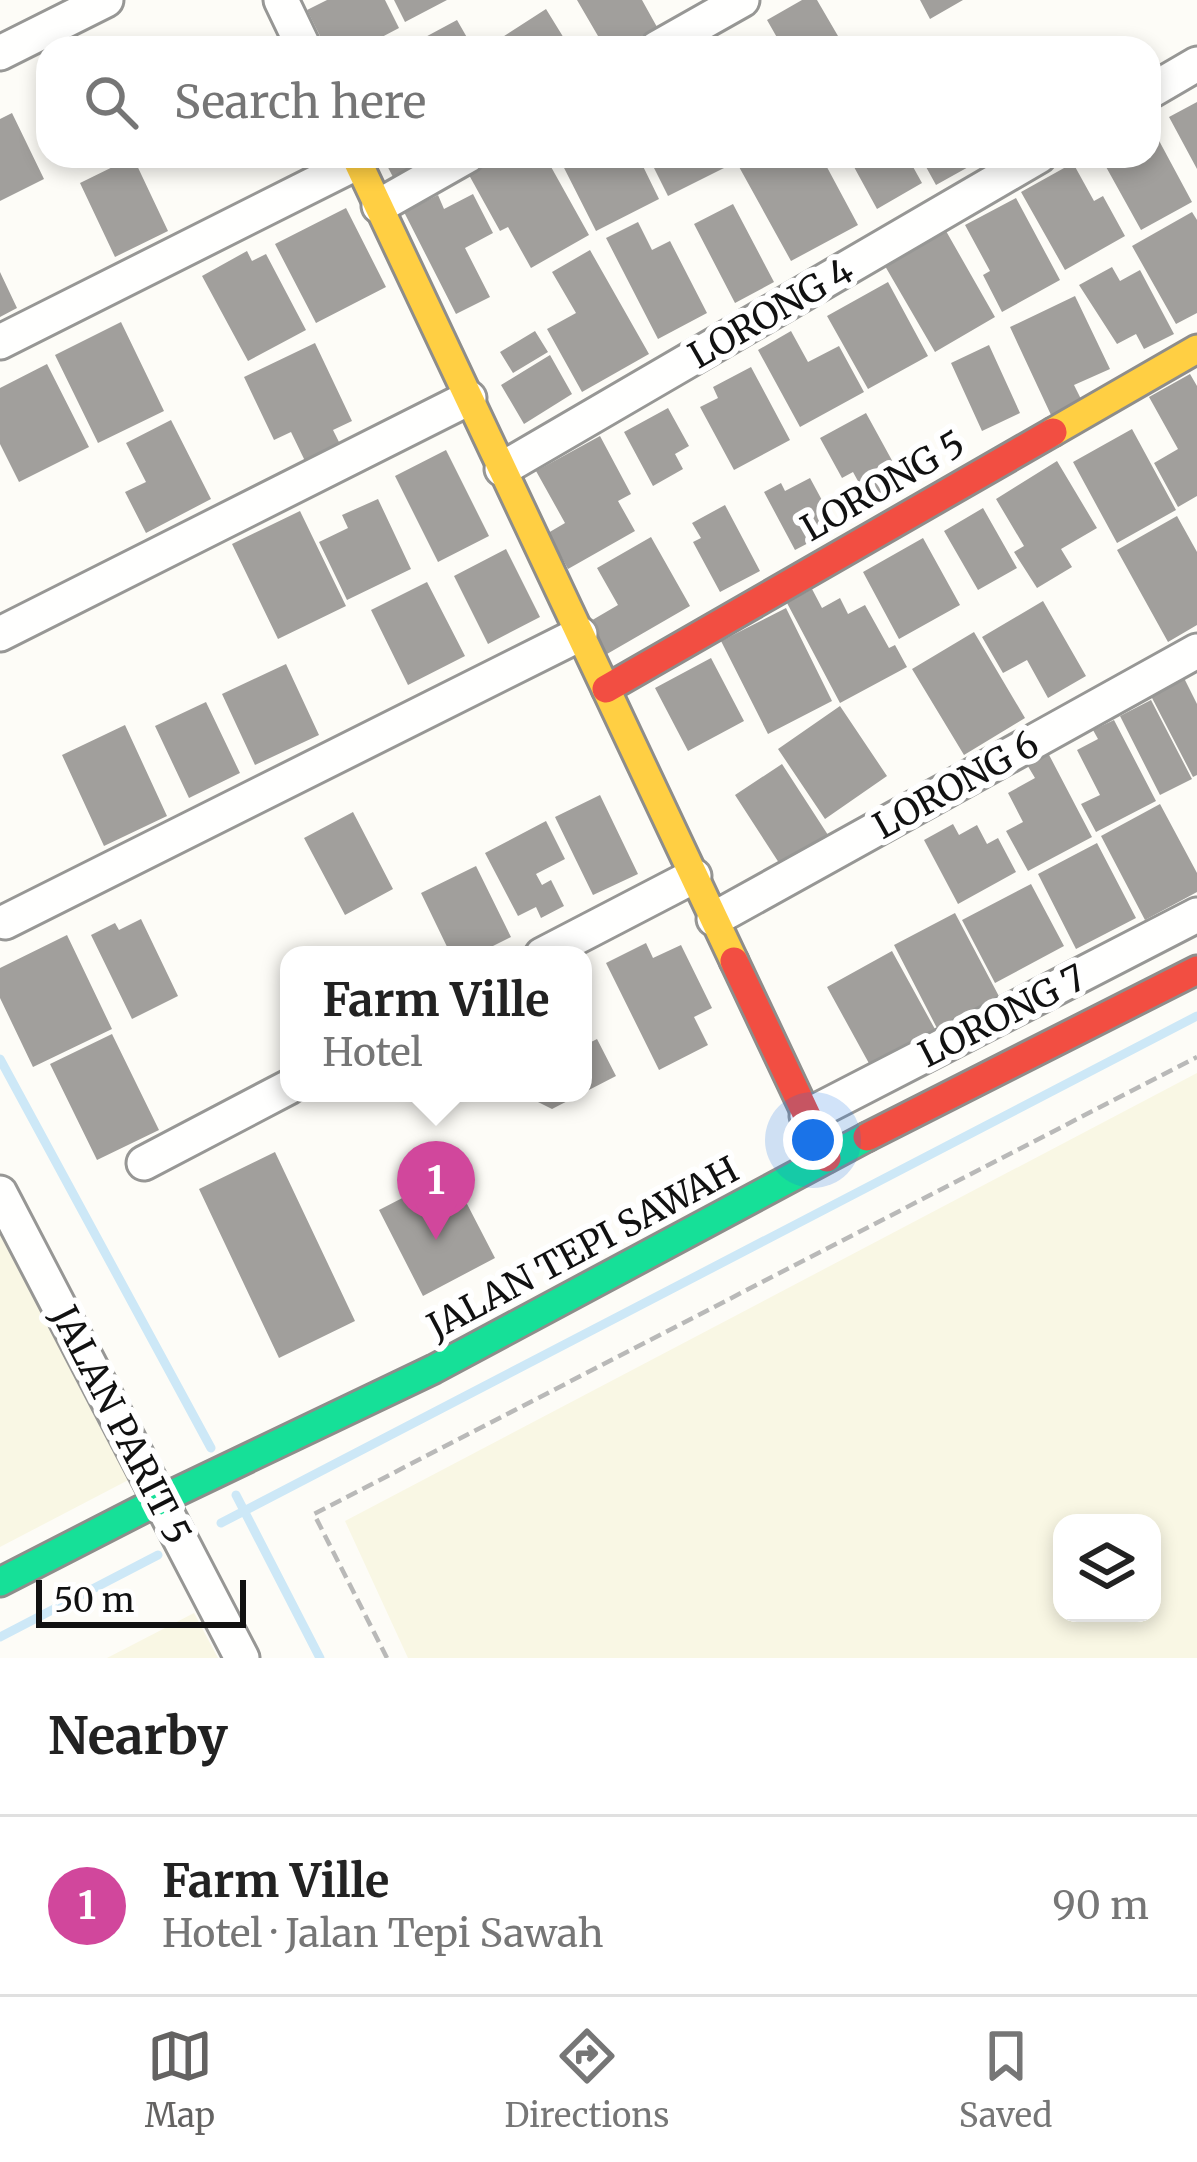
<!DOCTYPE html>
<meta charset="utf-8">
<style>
:root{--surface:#fff;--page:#f2f2f2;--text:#222;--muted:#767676;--line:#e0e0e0;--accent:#646362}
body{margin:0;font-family:Merriweather,serif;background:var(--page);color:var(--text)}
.controls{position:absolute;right:36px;bottom:36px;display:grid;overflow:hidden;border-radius:24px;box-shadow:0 6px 18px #0003}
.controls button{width:108px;height:108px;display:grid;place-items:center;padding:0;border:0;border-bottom:3px solid var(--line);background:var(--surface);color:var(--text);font:60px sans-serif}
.scale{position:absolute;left:36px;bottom:30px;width:210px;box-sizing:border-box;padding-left:12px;border:6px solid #111;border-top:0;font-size:33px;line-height:42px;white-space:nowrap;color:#111;-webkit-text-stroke:9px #fff;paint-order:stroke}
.you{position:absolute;left:813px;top:1140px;width:42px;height:42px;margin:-30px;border:9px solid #fff;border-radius:50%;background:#1a73e8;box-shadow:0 0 0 18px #1a73e833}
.badge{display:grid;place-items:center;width:78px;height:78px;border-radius:50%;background:var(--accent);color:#fff;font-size:39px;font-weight:700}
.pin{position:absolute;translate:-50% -99px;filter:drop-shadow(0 3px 6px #0008)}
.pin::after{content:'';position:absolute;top:63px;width:42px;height:36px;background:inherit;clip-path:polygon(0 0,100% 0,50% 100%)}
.popup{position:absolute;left:280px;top:946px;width:312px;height:156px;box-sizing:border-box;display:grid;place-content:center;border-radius:24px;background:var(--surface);filter:drop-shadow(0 3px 9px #0005);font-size:39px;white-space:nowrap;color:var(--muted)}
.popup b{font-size:45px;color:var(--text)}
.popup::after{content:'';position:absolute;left:50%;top:100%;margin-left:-24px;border:24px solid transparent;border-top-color:var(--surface)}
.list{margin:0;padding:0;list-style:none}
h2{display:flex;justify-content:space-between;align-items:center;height:156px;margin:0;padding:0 48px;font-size:51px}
h2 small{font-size:39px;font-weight:400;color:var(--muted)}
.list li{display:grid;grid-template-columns:78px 1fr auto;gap:36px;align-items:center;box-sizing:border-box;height:180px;padding:0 48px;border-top:3px solid var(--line)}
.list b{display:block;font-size:45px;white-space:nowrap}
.list p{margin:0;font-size:39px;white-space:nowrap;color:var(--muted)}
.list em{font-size:39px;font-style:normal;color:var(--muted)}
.icon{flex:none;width:66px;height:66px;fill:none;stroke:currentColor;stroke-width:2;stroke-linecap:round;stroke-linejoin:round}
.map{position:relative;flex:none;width:1197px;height:1658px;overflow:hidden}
.search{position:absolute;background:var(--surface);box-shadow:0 6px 18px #0003;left:36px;right:36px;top:36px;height:132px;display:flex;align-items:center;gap:30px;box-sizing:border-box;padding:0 42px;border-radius:36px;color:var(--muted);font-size:45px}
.sheet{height:336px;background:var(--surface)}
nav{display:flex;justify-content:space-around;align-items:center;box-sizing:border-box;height:168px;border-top:3px solid var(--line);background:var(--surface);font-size:33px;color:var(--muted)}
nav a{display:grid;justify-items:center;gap:6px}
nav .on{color:var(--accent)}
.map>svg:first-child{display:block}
.farmland{fill:#f9f7e4;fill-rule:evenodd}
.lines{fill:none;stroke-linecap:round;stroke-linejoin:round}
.stream{stroke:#cde8f7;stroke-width:9}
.building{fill:#a19f9c}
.street-casing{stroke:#979795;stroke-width:39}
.fast-casing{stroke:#8e8d8b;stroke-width:33}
.slow-casing{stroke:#8e8d8b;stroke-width:33}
.jam-casing{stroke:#8e8d8b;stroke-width:33}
.path{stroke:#b9b9b8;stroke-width:4.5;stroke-dasharray:12 6;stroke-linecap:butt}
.street{stroke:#fffffe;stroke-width:33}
.fast{stroke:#16e098;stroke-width:27}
.slow{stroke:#ffcf43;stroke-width:27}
.jam{stroke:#f24e42;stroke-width:27}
.labels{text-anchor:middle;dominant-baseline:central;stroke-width:12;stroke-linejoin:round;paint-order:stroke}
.street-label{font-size:36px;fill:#111;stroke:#fff}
</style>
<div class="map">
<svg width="1197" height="1658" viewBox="0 0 1197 1658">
<rect width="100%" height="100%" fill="#fdfcf7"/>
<path class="farmland" d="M1197,1073v585h-789l-63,-137zM1062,1523h90v90h-90z
M0,1219l138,256 -138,72z
M194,1613l24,45h-111z"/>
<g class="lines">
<path class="stream" d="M0,1059l211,389
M236,1495l84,163
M221,1523l976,-507
M0,1637l158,-82"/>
</g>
<path class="building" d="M327,0h58l14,28 -38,20h-35l-19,-38z
M394,0h53l-42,22z
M577,0h65l15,27 -36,21h-16z
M802,0h15l28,48h-62l-16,-28z
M920,0h43l-33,19z
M546,9l24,39h-62l-7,-10z
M457,20l16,28h-68z
M1197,102v67l-28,-52z
M12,113l32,66 -44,22v-82z
M1149,122l43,80 -51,28 -41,-74h49z
M382,156h50l-39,21z
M503,156h42l44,79 -58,33 -23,-41 -8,4 -31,-56z
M558,156h80l21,43 -63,32z
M648,156h82l4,7 -66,33z
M755,156h66l37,69 -67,36 -53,-96z
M848,156h59l15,27 -45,26z
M920,156h68l-52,29z
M133,157l35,74 -53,26 -35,-74z
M1073,163l21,38 9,-5 22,40 -60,34 -44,-78z
M473,194l20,39 -28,15 25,49 -34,17 -52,-102 34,-17 6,14z
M1016,198l44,82 -58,32 -19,-37 7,-4 -25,-46z
M733,204l41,78 -39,21 -41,-79z
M346,208l40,79 -70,36 -41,-79z
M1192,212l5,8v93l-21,11 -44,-78z
M638,222l14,28 18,-9 37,72 -49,26 -52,-101z
M946,231l49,86 -60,35 -50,-86z
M590,250l59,104 -67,38 -35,-63 29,-16 -24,-41z
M247,251l5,10 14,-7 40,76 -58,31 -46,-85z
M1112,267l8,14 20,-11 34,64 -30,15 -8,-15 -19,10 -38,-59z
M0,272l17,36 -17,9z
M888,282l40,74 -60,33 -41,-73z
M1075,296l35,73 -36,16 8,16 -31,14 -41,-88z
M121,322l43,89 -66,32 -43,-88z
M535,331l13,21 -35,21 -13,-21z
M791,331l17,31 31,-16 25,46 -64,35 -42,-77z
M315,343l37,78 -19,9 7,14 -35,17 -14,-29 -17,8 -30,-63z
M989,345l31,68 -38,18 -31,-68z
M550,355l22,39 -48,30 -23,-39z
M47,364l42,83 -70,35 -19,-38v-56z
M751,367l39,73 -56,30 -34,-63 18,-9 -5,-11z
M1190,374l7,12v110l-19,11 -24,-44 24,-14 -29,-52z
M668,408l21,38 -14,8 8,15 -30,17 -29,-54z
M866,413l40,73 -35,19 -18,-33 -11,6 -22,-40z
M171,420l40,79 -65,34 -21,-41 21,-10 -20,-39z
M1132,429l44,81 -59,33 -44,-81z
M600,436l31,58 -13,7 17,30 -67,38 -20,-36 17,-10 -29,-52z
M446,450l43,86 -51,26 -43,-86z
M1057,461l40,67 -36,21 11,18 -35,21 -23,-36 10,-6 -28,-47z
M810,478l27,50 -42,22 -31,-58 17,-9 4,8z
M378,499l33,70 -64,31 -28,-58 29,-14 -6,-13z
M725,505l35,66 -40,21 -27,-50 8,-4 -9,-15z
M983,508l34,60 -39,22 -34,-59z
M300,511l46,95 -68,33 -46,-95z
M1177,516l20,36v73l-29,17 -51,-92z
M651,537l39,69 -83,48 -18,-32 29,-17 -21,-37z
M923,538l37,67 -61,34 -36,-67z
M506,549l34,68 -52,27 -34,-68z
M427,582l38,74 -57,29 -37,-75z
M812,589l10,19 18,-10 8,16 17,-9 24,43 6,-3 12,22 -67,36 -53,-100z
M1043,601l43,75 -38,22 -21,-38 -24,13 -21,-36z
M786,608l46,93 -64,33 -47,-93z
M974,632l51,86 -61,37 -52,-86z
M711,658l33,63 -56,30 -33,-63z
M286,664l33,71 -64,30 -33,-71z
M1184,678l13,26v71l-4,2 -42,-81z
M1151,700l41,79 -32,16 -40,-79z
M206,702l34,71 -51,25 -34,-72z
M840,706l47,70 -62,43 -47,-70z
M1114,720l42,81 -60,31 -15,-28 19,-9 -23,-45 21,-11 -5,-9z
M125,725l42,91 -63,30 -42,-91z
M1047,751l45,86 -64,34 -22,-40 17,-9 -15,-29 27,-15 -9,-15z
M782,764l46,71 -47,31 -46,-71z
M600,795l38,79 -45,21 -38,-78z
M1160,804l37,69v19l-52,28 -44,-84z
M353,812l40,77 -48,26 -41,-77z
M546,821l19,38 -29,15 6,11 9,-5 13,26 -23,12 -5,-11 -18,9 -33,-63z
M953,824l6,11 18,-10 10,19 11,-6 18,34 -58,32 -34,-64z
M1097,843l39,75 -60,31 -38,-75z
M476,866l35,71 -36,18h-24l-30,-62z
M1031,884l33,62 -69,37 -33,-63z
M955,913l47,89 -62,32 -46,-89z
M141,919l37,77 -46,23 -41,-84 24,-12 4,7z
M67,935l45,94 -79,38 -33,-69v-30z
M646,943l7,15 28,-13 31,63 -18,9 14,28 -49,25 -53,-107z
M892,951l44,80 -65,36 -44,-80z
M112,1034l47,96 -62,30 -47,-96z
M597,1039l19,37 -64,33 -32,-16h63v-47z
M275,1152l80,169 -76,37 -80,-169z
M451,1173l44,85 -72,38 -44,-86z"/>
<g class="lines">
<defs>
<path id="street" d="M281,0l23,48
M657,48l85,-48
M0,53l106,-53
M1149,92l48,-28
M379,206l88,-50
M0,342l358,-180
M502,469l537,-313
M0,634l469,-236
M714,919l483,-268
M5,922l575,-288
M542,955l152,-79
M807,1116l390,-201
M144,1163l145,-76
M0,1193l242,465"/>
<path id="fast" d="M0,1582l160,-82 274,-131 433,-232"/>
<path id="slow" d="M355,156l379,805
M1053,432l144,-83"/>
<path id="jam" d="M606,689l447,-257
M734,961l93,197
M867,1137l330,-167"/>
</defs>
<use href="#street" class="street-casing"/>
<use href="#fast" class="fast-casing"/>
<use href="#slow" class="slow-casing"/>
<use href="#jam" class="jam-casing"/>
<path class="path" d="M387,1658l-73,-144 883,-457"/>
<use href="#street" class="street"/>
<use href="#fast" class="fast"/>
<use href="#slow" class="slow"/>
<use href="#jam" class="jam"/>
</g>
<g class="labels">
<g class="street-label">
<text transform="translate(771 313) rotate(-30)">LORONG 4</text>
<text transform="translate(883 486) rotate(-30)">LORONG 5</text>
<text transform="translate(956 785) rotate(-29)">LORONG 6</text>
<text transform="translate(1002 1016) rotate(-27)">LORONG 7</text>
<text transform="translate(583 1248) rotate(-28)">JALAN TEPI SAWAH</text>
<text transform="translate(121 1425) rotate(63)">JALAN PARIT 5</text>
</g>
</g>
</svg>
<div class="controls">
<button><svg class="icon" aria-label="layers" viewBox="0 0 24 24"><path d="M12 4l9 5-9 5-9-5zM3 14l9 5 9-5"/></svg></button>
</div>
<div class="scale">50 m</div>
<div class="you"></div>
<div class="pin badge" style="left:436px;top:1240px;background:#d1479c">1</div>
<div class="popup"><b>Farm Ville</b>Hotel</div>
<div class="search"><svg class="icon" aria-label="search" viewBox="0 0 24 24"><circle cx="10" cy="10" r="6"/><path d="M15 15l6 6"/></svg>Search here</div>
</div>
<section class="sheet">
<h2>Nearby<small></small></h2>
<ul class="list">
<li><span class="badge" style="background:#d1479c">1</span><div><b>Farm Ville</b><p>Hotel · Jalan Tepi Sawah</p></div><em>90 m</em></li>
</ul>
</section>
<nav>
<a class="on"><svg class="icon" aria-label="map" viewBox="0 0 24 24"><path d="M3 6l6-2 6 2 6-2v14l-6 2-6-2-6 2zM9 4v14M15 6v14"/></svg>Map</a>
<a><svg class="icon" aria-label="directions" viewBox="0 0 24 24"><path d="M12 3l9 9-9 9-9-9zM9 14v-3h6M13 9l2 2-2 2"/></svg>Directions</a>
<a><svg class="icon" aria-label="saved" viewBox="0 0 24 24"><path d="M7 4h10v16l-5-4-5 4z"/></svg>Saved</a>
</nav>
